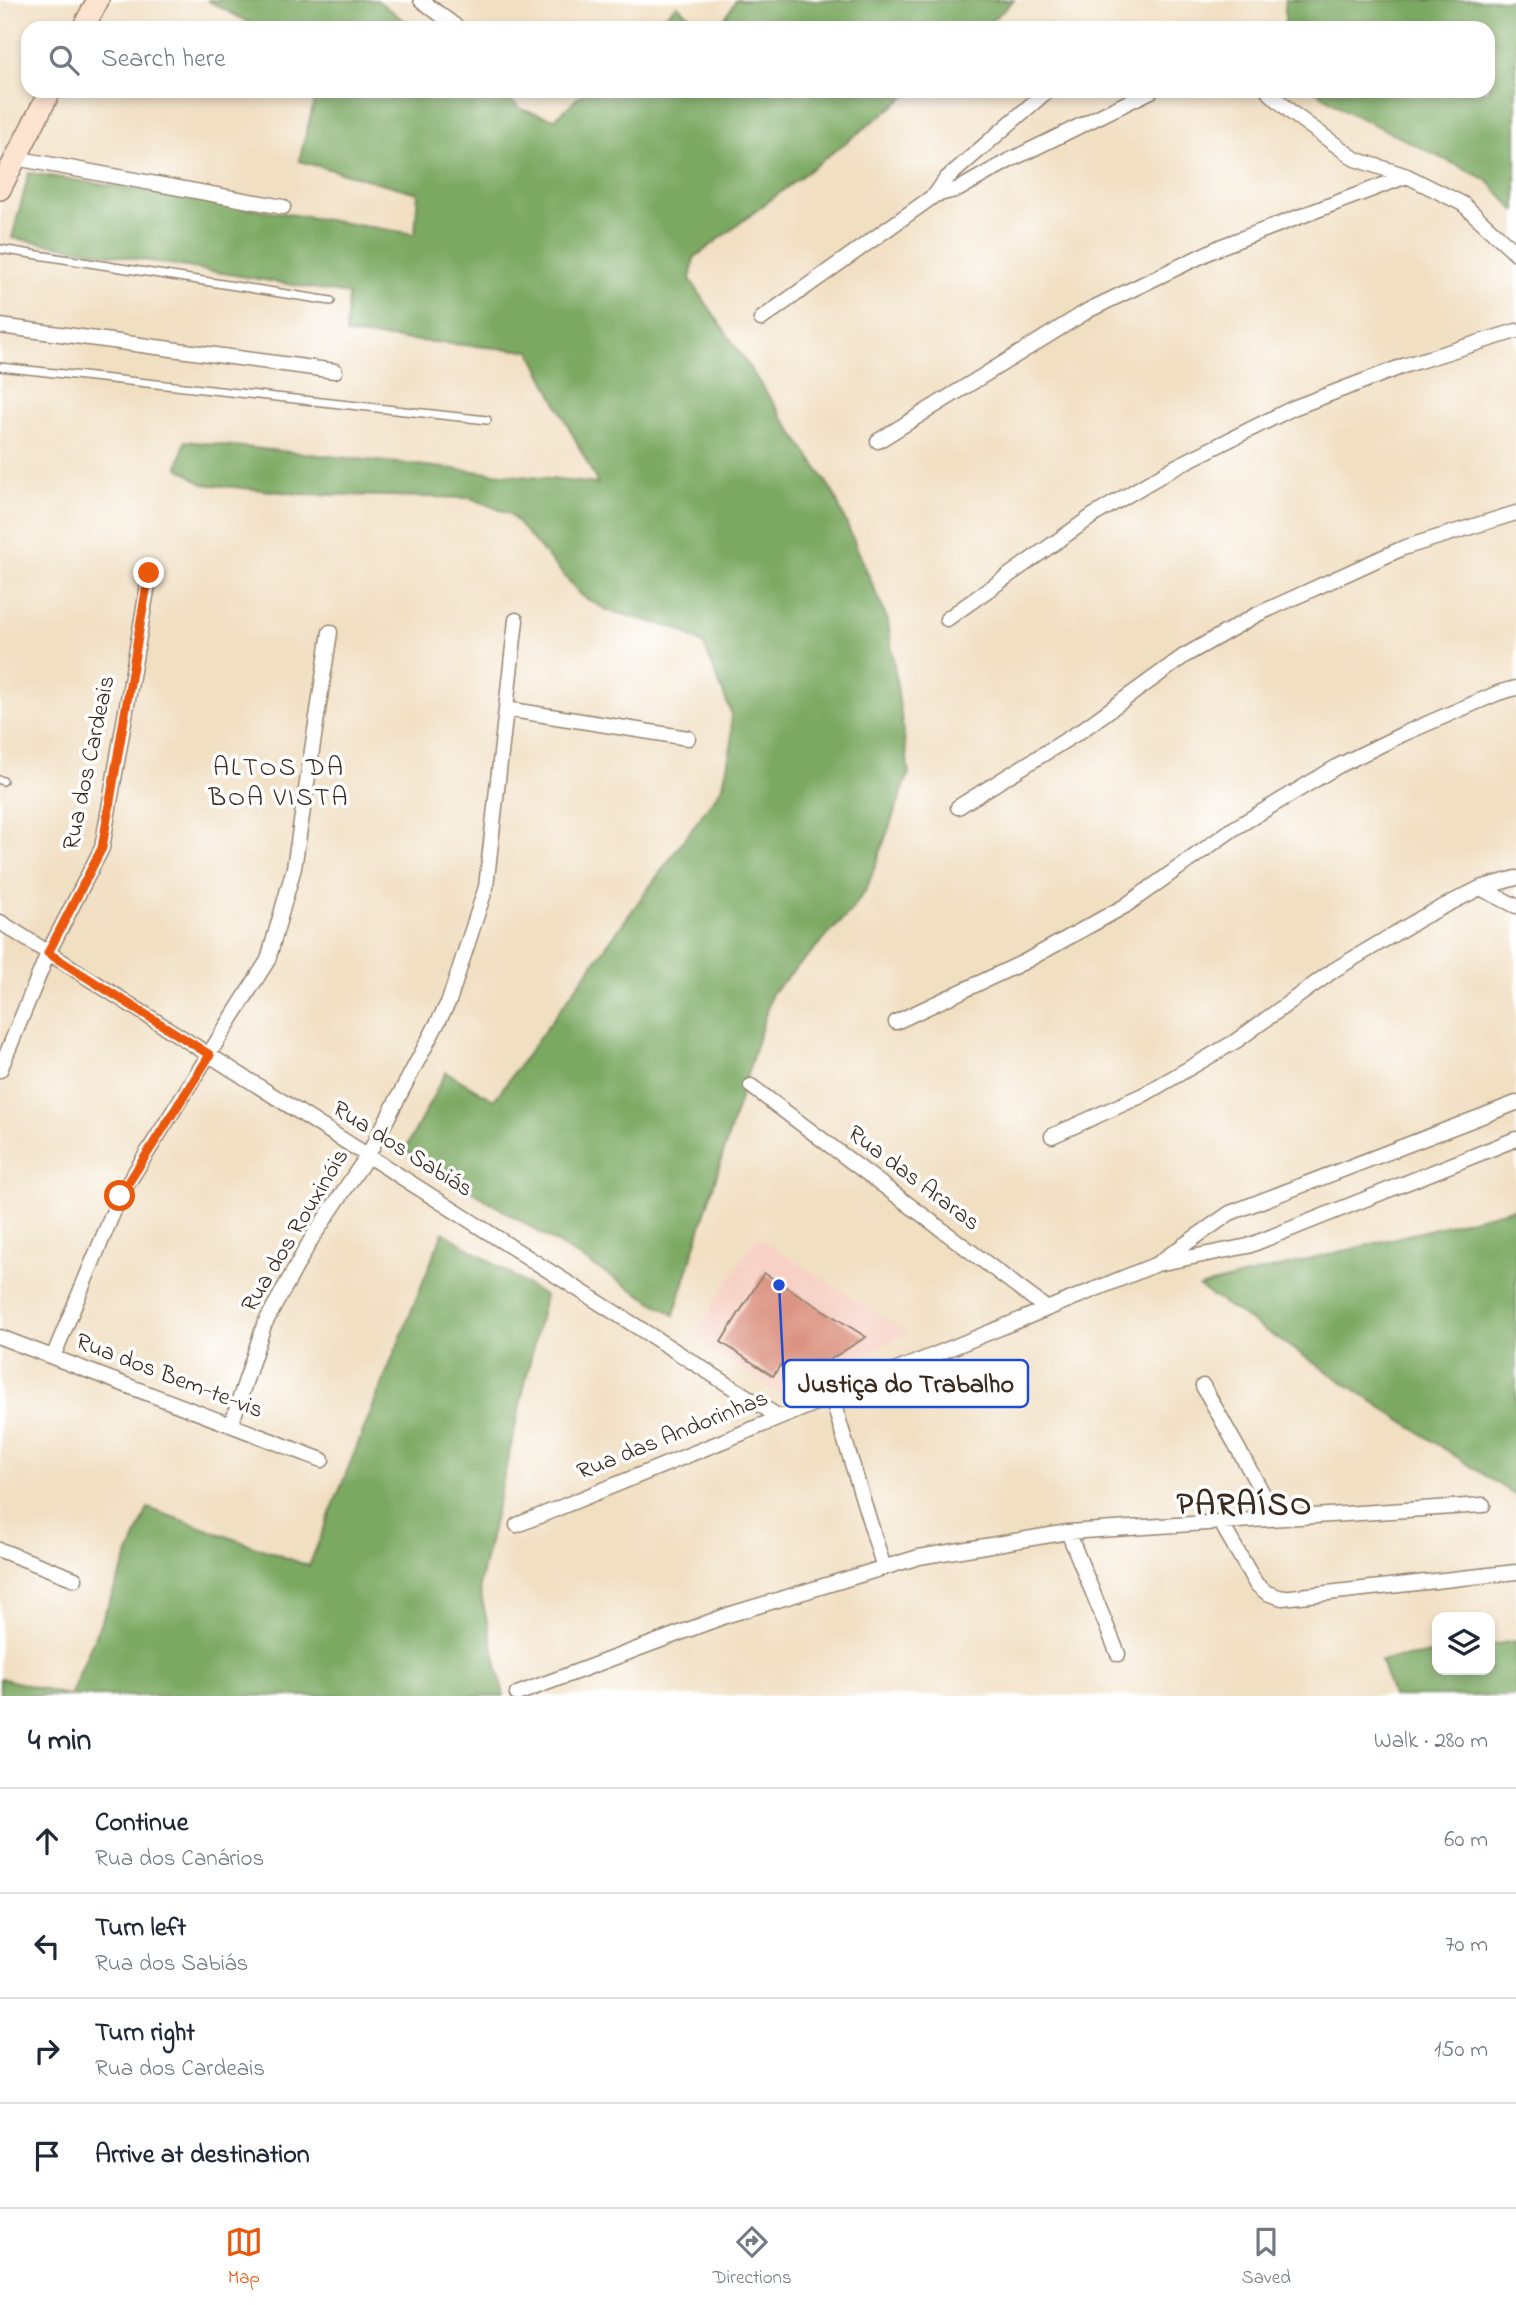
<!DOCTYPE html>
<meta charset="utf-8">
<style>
:root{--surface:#fff;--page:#f6f6f7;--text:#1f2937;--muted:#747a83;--line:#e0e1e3;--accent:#ea580c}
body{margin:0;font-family:"Indie Flower",sans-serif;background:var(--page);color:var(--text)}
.controls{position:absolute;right:21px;bottom:21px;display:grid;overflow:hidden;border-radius:14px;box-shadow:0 4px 10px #0003}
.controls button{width:63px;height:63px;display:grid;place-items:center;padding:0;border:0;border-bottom:2px solid var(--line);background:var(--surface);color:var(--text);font:35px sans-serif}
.stop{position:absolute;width:21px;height:21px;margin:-16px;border:5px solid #ea580c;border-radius:50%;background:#fff}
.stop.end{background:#ea580c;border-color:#fff;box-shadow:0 2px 7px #0008}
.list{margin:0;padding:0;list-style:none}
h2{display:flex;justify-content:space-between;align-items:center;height:91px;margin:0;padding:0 28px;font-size:30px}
h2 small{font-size:23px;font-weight:400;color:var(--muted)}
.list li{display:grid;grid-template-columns:46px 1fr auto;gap:21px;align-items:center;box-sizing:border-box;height:105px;padding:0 28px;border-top:2px solid var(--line)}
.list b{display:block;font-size:26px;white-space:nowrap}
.list p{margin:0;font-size:23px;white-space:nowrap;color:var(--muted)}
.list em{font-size:23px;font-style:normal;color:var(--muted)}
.icon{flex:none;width:38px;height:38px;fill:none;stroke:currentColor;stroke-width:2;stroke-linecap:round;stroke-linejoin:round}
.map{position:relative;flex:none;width:1516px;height:1696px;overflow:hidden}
.search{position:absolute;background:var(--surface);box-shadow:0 4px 10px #0003;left:21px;right:21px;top:21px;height:77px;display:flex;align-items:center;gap:18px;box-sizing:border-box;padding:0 24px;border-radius:21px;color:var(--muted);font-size:26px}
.sheet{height:511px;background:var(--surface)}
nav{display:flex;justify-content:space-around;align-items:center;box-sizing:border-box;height:98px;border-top:2px solid var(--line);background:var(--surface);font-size:19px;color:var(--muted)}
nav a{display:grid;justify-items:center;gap:4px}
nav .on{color:var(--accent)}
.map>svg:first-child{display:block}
.built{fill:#f7d1c6}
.forest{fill:#7ca962;stroke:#5c6a40;stroke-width:2}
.building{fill:#db9280}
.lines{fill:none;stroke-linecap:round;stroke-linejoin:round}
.service-casing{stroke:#968470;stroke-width:10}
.minor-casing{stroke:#968470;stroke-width:17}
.secondary-casing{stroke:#968470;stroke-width:24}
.service{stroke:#fff;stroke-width:7}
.minor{stroke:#fff;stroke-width:14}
.secondary{stroke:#fde4d1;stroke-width:21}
.route{stroke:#ea580c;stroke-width:9}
.labels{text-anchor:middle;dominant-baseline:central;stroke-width:7;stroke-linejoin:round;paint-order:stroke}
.street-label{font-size:24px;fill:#3b2a1e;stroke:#fff}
.neighbourhood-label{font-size:26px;letter-spacing:2px;fill:#3b2a1e;stroke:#fff}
.district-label{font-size:32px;font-weight:bold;letter-spacing:2px;fill:#3b2a1e;stroke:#fff}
.leader{fill:none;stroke:#1d4ed8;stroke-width:2.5}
.callout-dot{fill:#1d4ed8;stroke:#fff;stroke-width:2.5}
.callout{fill:#fff;stroke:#1d4ed8;stroke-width:2.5}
.callout-label{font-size:26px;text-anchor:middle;font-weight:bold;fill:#3b2a1e}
</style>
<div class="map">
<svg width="1516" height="1696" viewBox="0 0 1516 1696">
<rect width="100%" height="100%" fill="#fff"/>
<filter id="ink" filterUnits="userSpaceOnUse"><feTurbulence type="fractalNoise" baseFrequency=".0143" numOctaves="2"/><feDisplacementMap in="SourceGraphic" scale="14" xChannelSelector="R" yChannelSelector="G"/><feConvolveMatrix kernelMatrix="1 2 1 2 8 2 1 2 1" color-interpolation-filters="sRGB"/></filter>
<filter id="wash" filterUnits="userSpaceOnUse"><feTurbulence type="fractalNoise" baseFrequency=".00686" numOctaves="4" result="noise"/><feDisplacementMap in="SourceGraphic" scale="28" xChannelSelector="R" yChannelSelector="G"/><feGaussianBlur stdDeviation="1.57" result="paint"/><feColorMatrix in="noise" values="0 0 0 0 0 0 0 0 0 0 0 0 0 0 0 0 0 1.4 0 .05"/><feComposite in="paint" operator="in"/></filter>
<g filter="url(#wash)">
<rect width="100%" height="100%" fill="#f1dfc2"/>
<path class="built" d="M757,1237l151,96 -126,61 -90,-57z"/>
<path class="forest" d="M207,0h170l37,28h-155z
M736,0h278l-30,28h-265z
M1285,0h231v212l-29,-32 -141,-69 -30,-20h172v-63h-203z
M677,5l26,23h-51z
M317,91h181l25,19 32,9 30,-28h328l-219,167 -4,21 143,213 55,129 21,152 -42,115 -16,23 -79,82 -98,322 -269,-165 41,-78 48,28 229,-314 9,-44 -1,-29 -27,-68 -26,-16 -71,-19 -25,-14 -72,-82 -39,-16 -170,-4 -98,-10 -25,-17 7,-26 413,43 -68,-133 -184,-17 2,-40 -336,-56 17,-65 386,61 3,-41 -119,-32z
M1516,1208v288l-317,-209z
M443,1232l102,64 -66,290 25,110h-434l78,-188 161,58z
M1516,1641v55h-124l-11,-36 56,-7v17h53v-25z
M0,1678l69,18h-69z"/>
<g id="blocks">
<path class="building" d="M764,1273l102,64 -64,40 -21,-13 -8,12 -52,-34z"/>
</g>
</g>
<g filter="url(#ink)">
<use href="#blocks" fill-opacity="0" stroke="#968470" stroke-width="2"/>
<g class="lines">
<defs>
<path id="service" d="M0,249l331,52
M0,367l487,53
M0,780l3,1"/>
<path id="minor" d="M421,0l37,28
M1268,91l24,22 63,46 52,17 56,28 53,49
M15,158l268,49
M935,195l24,-6 49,-28 143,-70
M761,319l174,-124 11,-16 101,-88
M0,326l335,45
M878,441l211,-131 133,-64 185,-70
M947,619l147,-104 81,-48 118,-59 113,-43 110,-34
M506,709l182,29
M958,807l124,-77 102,-74 72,-41 147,-67 113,-35
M1516,878l-36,10 36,18
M0,922l779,495
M896,1022l128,-60 101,-56 108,-77 105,-63 65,-32 95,-41 18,-5
M0,1070l48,-117 54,-105 48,-275
M751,1086l295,222
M1052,1136l91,-41 93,-54 98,-71 87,-52 59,-30
M1161,1261l69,-48 286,-110
M0,1337l322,123
M53,1357l67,-161 148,-236 26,-92 36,-236
M1203,1386l73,131
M831,1395l53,173
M231,1425l33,-100 48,-87 56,-83 81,-154 37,-114 30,-267
M1220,1521l36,63 11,9 15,5 234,-26
M517,1525l640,-261 91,-18 268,-107
M1068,1532l50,122
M0,1550l75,29
M517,1694l211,-79 191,-58 149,-25 415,-27"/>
<path id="secondary" d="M83,28l15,-28
M0,189l50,-98"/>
</defs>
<use href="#service" class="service-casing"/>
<use href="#minor" class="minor-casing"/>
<use href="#secondary" class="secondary-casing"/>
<use href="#service" class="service"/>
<use href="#minor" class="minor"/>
<use href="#secondary" class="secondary"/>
</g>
</g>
<g class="lines" filter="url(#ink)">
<path class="route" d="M120,1196l90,-141 -162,-102 54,-105 47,-275"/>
</g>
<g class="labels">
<g class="street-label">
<text transform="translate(90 763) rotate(-78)">Rua dos Cardeais</text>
<text transform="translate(402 1150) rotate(32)">Rua dos Sabiás</text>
<text transform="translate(913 1179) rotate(37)">Rua das Araras</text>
<text transform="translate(296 1231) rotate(-59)">Rua dos Rouxinóis</text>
<text transform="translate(169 1377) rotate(21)">Rua dos Bem-te-vis</text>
<text transform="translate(673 1436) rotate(-22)">Rua das Andorinhas</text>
</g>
<g class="neighbourhood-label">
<text x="279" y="769">ALTOS DA<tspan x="279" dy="30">BOA VISTA</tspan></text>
</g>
<g class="district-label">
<text x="1245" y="1506">PARAÍSO</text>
</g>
</g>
<path class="leader" d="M779 1285L784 1383"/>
<circle class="callout-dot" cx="779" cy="1285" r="7"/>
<rect class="callout" x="784" y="1360" width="244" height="47" rx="7"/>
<g class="callout-label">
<text x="906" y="1392">Justiça do Trabalho</text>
</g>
</svg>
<div class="controls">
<button><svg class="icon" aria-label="layers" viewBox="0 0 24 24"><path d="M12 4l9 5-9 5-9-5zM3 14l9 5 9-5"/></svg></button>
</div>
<div class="stop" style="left:120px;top:1196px"></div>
<div class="stop end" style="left:149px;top:573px"></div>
<div class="search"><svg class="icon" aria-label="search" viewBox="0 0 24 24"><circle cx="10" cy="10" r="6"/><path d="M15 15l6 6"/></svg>Search here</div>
</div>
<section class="sheet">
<h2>4 min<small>Walk · 280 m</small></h2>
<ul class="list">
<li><svg class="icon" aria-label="ahead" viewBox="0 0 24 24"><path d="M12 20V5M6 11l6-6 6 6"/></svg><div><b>Continue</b><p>Rua dos Canários</p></div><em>60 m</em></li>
<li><svg class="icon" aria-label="left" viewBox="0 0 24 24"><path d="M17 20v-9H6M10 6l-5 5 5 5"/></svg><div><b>Turn left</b><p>Rua dos Sabiás</p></div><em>70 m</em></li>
<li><svg class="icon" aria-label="right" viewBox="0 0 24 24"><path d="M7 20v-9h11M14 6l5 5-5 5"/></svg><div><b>Turn right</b><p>Rua dos Cardeais</p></div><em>150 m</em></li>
<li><svg class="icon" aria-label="arrive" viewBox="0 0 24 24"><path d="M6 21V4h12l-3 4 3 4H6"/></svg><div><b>Arrive at destination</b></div></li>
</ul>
</section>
<nav>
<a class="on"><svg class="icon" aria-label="map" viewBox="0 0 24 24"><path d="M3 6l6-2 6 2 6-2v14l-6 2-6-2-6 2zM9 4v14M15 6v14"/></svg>Map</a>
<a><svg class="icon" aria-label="directions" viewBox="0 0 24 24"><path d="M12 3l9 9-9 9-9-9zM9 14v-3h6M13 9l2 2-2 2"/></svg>Directions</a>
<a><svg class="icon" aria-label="saved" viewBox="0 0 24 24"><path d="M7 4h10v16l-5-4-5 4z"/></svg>Saved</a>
</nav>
